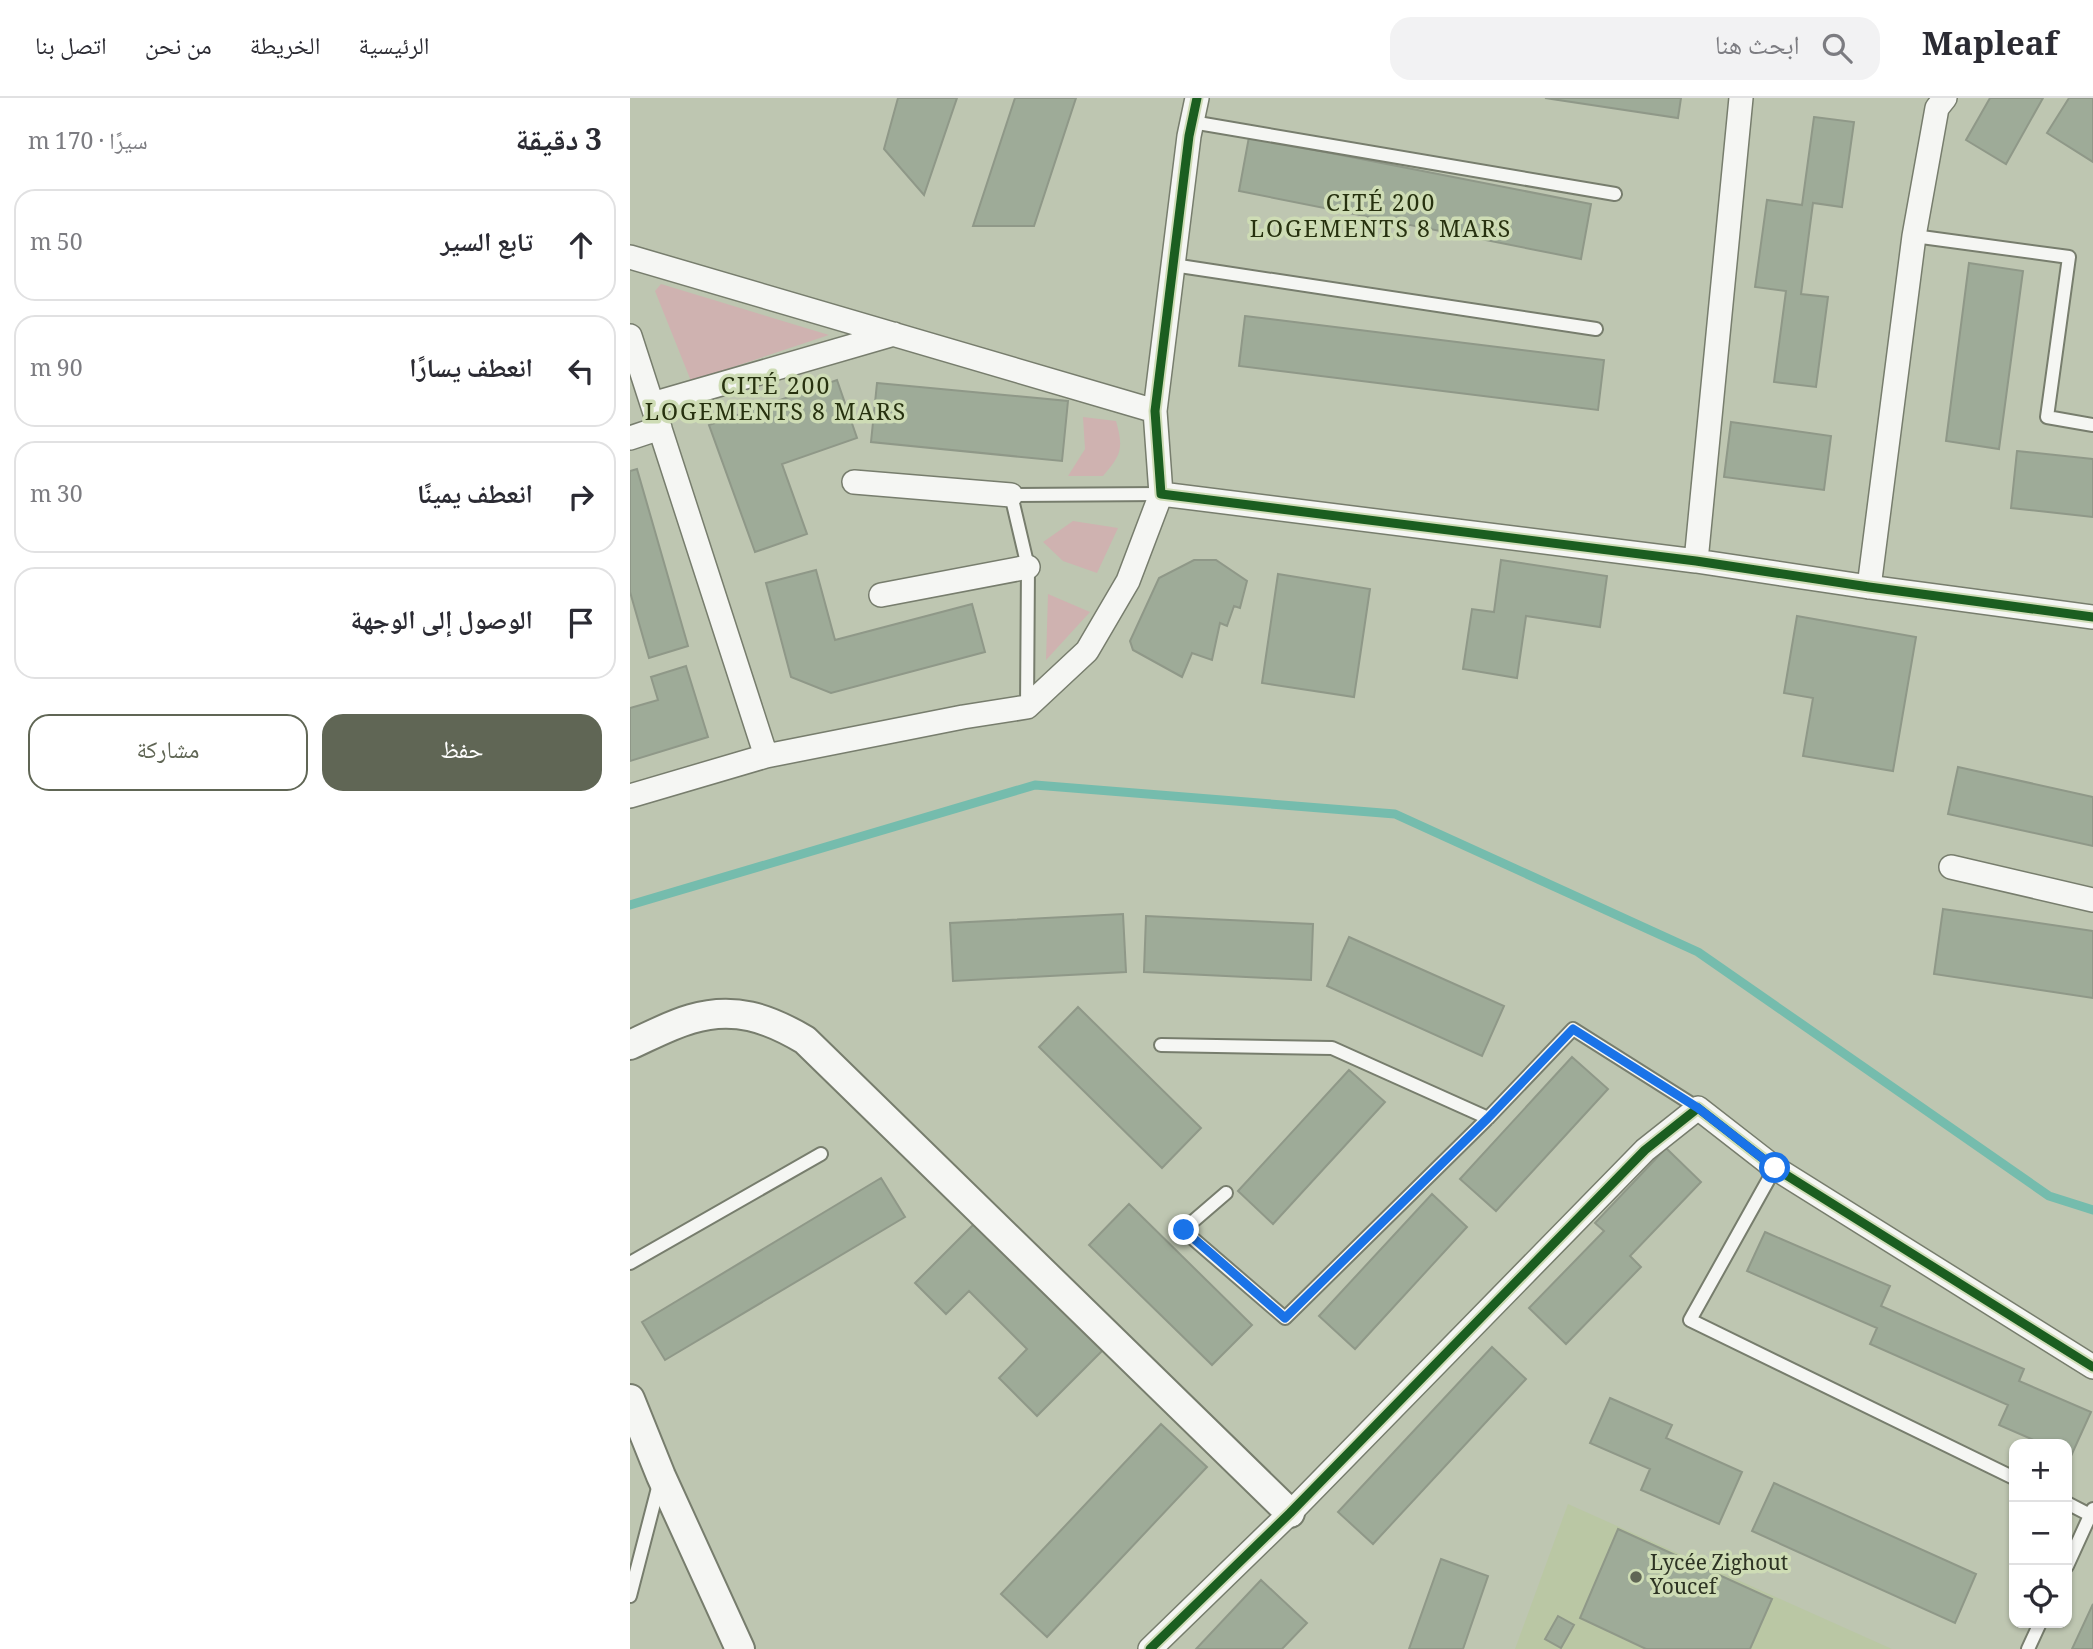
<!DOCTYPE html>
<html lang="ar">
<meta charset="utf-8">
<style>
:root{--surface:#fff;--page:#f2f2f3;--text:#2b2b33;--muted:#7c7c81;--line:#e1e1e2;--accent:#606655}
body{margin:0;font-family:Georgia,"Noto Naskh Arabic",serif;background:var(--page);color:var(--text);direction:rtl}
.controls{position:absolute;right:21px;bottom:21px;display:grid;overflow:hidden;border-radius:14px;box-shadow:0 2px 5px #0004}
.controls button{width:63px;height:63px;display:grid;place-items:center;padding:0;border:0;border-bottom:2px solid var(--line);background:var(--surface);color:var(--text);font:35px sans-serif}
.stop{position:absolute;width:21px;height:21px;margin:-16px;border:5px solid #1a73e8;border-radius:50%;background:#fff}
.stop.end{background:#1a73e8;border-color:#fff;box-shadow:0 2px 7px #0008}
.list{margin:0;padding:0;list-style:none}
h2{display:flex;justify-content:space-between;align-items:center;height:91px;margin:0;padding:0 28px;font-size:30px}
h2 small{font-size:23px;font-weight:400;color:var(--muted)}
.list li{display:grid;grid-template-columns:46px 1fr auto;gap:21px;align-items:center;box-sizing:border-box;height:112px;margin:0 14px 14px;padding:0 14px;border:2px solid var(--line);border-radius:21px}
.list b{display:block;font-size:26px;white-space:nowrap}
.list em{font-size:23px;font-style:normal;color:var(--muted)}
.actions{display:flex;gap:14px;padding:21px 28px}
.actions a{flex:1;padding:16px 0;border:2px solid var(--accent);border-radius:21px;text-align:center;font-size:24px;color:var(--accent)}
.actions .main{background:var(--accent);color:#fff}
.icon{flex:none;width:38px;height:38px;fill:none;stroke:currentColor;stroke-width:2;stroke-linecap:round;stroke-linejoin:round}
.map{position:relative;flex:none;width:1463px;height:1551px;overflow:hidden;direction:ltr}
header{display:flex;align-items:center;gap:42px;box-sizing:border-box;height:98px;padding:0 35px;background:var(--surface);border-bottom:2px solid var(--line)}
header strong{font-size:33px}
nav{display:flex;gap:38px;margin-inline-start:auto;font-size:24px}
.search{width:490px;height:63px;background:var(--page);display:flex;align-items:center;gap:18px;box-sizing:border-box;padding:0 24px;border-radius:21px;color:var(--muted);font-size:26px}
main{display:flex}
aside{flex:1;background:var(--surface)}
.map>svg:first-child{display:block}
.built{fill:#bac7a4}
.green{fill:#cfb2b0}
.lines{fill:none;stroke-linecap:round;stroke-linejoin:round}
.stream{stroke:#75bcad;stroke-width:9}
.building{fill:#9eab98;stroke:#8f9888;stroke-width:2}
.service-casing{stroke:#777d6d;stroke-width:16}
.minor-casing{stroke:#777d6d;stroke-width:26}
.tertiary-casing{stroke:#777d6d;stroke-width:32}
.service{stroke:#f5f6f3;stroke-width:12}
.minor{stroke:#f5f6f3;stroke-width:23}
.tertiary{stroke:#f5f6f3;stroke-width:28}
.cycleway-casing{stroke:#cedcb5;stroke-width:13}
.cycleway{stroke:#1b5e20;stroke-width:9}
.route{stroke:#1a73e8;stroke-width:9}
.poi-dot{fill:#606655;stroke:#cedcb5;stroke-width:2.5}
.labels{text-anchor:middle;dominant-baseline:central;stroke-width:7;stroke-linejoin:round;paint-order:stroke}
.poi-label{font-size:21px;fill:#2d3323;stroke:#cedcb5;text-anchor:start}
.neighbourhood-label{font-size:23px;letter-spacing:2px;fill:#27310f;stroke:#cedcb5}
</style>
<header>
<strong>Mapleaf</strong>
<div class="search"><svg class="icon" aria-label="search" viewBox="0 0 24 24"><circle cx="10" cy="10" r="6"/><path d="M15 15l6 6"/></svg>ابحث هنا</div>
<nav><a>الرئيسية</a><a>الخريطة</a><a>من نحن</a><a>اتصل بنا</a></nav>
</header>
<main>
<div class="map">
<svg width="1463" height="1551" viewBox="0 0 1463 1551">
<rect width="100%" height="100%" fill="#bec6b1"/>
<path class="built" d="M938,1406l324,145h-377z"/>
<path class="green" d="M31,186l168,51 -138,46 -36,-90z
M453,319l33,4c8,28 5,34 -13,55h-35l17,-27z
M443,423l45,7 -21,45 -34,-12 -20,-19z
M418,496l42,18 -44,48z"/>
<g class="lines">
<path class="stream" d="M0,807l405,-120 360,29 303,138 351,244 44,14"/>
</g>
<path class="building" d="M268,0h59l-33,97 -40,-46z
M385,0h61l-42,128h-61z
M915,0h136l-3,20z
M1360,0h53l-37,66 -40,-24z
M1439,0h24v64l-46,-29z
M1184,19l40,5 -12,85 -29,-4 -12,91 27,3 -12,90 -42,-5 12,-91 -31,-4 12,-87 35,5z
M619,39l342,67 -10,55 -342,-68z
M1339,165l54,8 -24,178 -53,-8z
M615,218l359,44 -6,50 -359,-44z
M207,282l20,58 -75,26 25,70 -52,18 -46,-127z
M247,285l191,18 -6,60 -191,-19z
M1101,324l100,14 -7,54 -100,-13z
M1387,353l76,8v58l-82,-9z
M7,371l51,177 -39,12 -19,-66v-121z
M564,462h22l31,21 -7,27 -6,-2 -7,20 -7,-3 -8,37 -20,-7 -10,24 -49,-27 -3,-9 29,-63z
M871,462l106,16 -7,51 -74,-11 -9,62 -54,-9 9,-60 22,3z
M186,472l19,70 137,-36 13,48 -154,41 -40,-16 -25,-94z
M648,476l92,15 -16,108 -92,-14z
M1167,518l119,21 -23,134 -90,-15 10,-58 -29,-5z
M56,568l22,71 -78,24v-53l28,-8 -7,-23z
M1328,669l135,30v49l-145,-32z
M1313,811l150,22v67l-159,-24z
M493,816l3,58 -173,9 -3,-58z
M516,818l167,8 -2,56 -167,-8z
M719,839l155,69 -22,50 -155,-70z
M448,909l123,121 -39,40 -123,-121z
M942,959l36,32 -112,122 -36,-32z
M719,972l36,32 -112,122 -35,-33z
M1036,1050l35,34 -71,74 11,11 -75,77 -37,-36 75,-77 -9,-8z
M251,1080l24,39 -240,143 -23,-38z
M802,1096l35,33 -112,122 -36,-33z
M499,1106l123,121 -40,40 -123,-120z
M349,1121l128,127 -70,70 -38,-38 28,-29 -58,-58 -23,23 -31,-31z
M1135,1134l125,54 -9,20 143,63 -5,12 72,31 -20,44 -4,-1v-11h-24l-44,-19 9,-20 -138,-61 7,-16 -130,-57z
M862,1249l34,32 -153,165 -35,-32z
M980,1300l62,27 -6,13 76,34 -23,52 -78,-34 9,-21 -60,-26z
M531,1326l46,43 -160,170 -46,-43z
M1144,1385l202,91 -21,49 -203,-92z
M988,1431l154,70 -22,50h-104l-66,-31z
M811,1461l47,17 -25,73h-54z
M631,1482l46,43 -25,26h-86z
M1463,1506v45h-21z
M928,1518l16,9 -13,23 -16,-9z"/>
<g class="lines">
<defs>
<path id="service" d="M562,24l423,72
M1284,138l155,21 -22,160 46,8
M543,167l423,64
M397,609l1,-140 -17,-72 150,-1
M531,947l171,3 156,70
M1145,1070l-85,152 324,158
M596,1095l-43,37 102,88 203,-200 85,-89 125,79
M0,1165l191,-109
M1437,1405l23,12
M1437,1468l26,-57
M0,1498l29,-112
M1398,1551l12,-26"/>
<path id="minor" d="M567,0l-8,38 -34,275 6,83 535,67 173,26 224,30
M0,159l525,154
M0,238l136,420
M22,306l242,-70
M0,340l30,-10
M224,384l157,13
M1066,463l45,-463
M1239,489l45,-351 23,-128 8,-10
M251,497l147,-28
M0,698l136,-40 197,-39 64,-10 60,-56 41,-70 33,-87
M1321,769l142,33
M520,1551l140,-136 355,-363 53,-42 77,60 318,199"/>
<path id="tertiary" d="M0,947c20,-9 40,-20 61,-26 43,-13 77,-1 114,21l485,473
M0,1301l31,77 79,173"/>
</defs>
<use href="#service" class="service-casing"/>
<use href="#minor" class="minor-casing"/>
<use href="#tertiary" class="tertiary-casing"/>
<use href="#service" class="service"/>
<use href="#minor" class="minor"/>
<use href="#tertiary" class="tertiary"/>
<defs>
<path id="cycleway" d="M567,0l-8,38 -34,275 6,83 535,67 173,26 224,30
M520,1551l140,-136 355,-363 53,-42 77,60 318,199"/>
</defs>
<use href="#cycleway" class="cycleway-casing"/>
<use href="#cycleway" class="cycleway"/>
</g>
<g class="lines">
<path class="route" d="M554,1132l101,88 203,-200 85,-89 125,79 77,60"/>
</g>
<circle class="poi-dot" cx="1006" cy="1479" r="7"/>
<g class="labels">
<g class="poi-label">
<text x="1020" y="1467">Lycée Zighout<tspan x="1020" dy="24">Youcef</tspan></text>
</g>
<g class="neighbourhood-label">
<text x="751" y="108">CITÉ 200<tspan x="751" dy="26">LOGEMENTS 8 MARS</tspan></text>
<text x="146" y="291">CITÉ 200<tspan x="146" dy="26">LOGEMENTS 8 MARS</tspan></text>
</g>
</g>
</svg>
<div class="controls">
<button>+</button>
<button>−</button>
<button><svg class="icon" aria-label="locate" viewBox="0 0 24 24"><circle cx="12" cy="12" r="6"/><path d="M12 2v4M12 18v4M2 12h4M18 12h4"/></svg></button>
</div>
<div class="stop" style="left:1145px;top:1070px"></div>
<div class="stop end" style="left:554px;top:1132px"></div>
</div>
<aside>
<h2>3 دقيقة<small>سيرًا · 170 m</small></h2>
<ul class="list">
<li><svg class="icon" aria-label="ahead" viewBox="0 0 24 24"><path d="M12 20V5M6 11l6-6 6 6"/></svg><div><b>تابع السير</b></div><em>50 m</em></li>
<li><svg class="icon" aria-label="left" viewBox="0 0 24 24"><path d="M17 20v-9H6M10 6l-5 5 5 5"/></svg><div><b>انعطف يسارًا</b></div><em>90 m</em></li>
<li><svg class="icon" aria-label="right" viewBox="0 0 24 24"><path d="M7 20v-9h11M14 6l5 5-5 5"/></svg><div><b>انعطف يمينًا</b></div><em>30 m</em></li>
<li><svg class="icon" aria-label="arrive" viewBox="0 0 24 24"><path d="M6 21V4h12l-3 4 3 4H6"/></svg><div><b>الوصول إلى الوجهة</b></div></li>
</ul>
<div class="actions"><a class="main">حفظ</a><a>مشاركة</a></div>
</aside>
</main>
